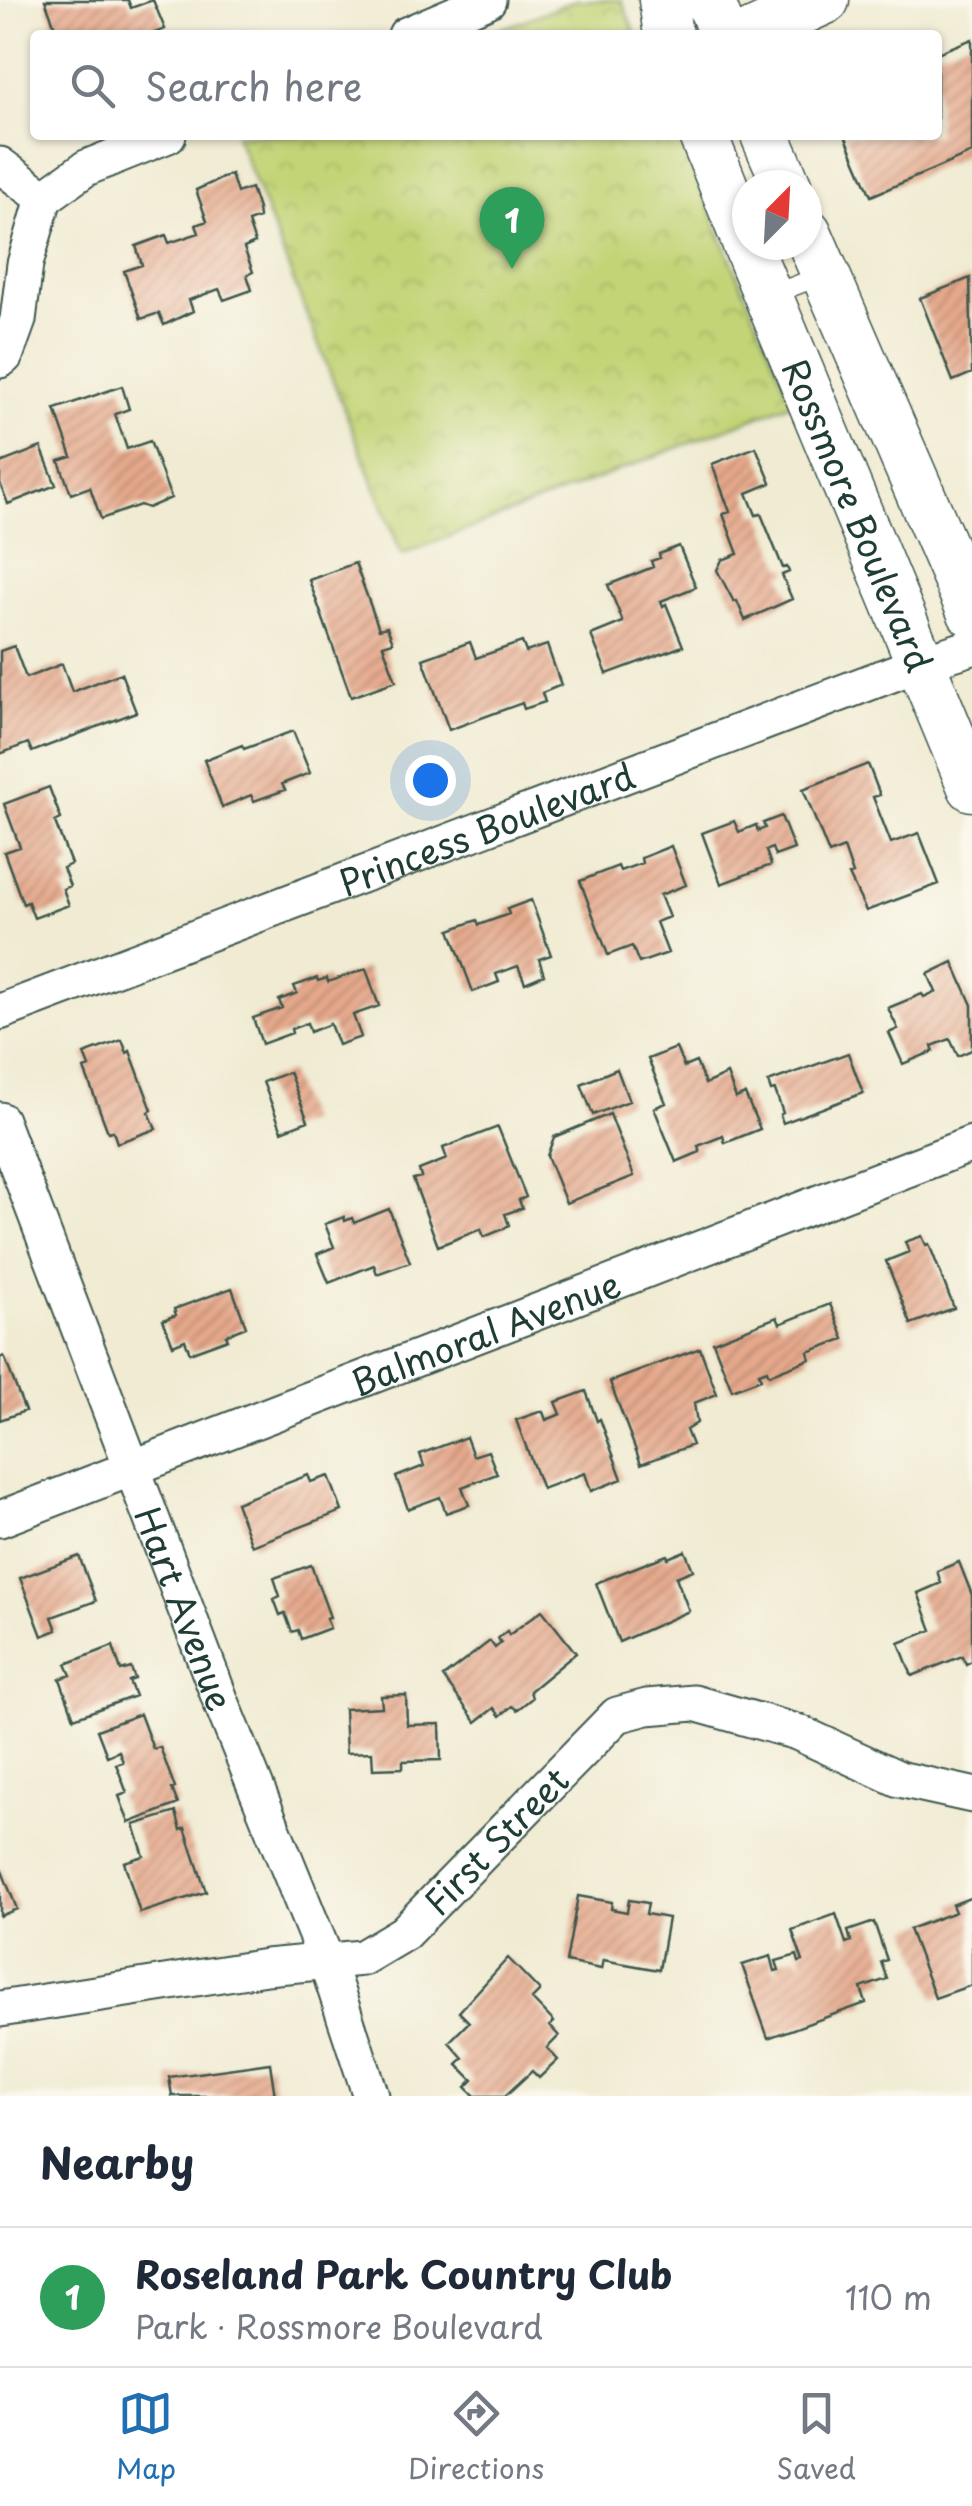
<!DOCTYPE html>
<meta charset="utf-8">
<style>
:root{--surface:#fff;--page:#f2f2f3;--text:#1f2937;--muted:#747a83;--line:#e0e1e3;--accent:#1f6fb2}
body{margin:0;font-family:"Playpen Sans",sans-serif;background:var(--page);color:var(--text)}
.compass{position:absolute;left:732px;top:170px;width:90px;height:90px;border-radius:50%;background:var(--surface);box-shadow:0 2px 8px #0004;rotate:24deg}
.you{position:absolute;left:430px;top:780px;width:35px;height:35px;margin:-25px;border:8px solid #fff;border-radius:50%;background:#1a73e8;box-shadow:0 0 0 15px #1a73e833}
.badge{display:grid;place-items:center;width:65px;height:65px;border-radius:50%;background:var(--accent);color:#fff;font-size:32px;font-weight:700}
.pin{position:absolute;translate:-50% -82px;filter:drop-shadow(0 2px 5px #0008)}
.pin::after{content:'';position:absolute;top:52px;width:35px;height:30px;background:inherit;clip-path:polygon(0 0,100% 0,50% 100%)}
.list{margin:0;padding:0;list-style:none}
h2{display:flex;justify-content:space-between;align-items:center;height:130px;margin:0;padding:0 40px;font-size:42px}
h2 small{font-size:32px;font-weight:400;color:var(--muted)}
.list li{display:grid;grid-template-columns:65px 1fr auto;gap:30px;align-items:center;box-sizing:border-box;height:140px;padding:0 40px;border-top:2px solid var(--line)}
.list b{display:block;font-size:38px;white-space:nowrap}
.list p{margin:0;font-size:32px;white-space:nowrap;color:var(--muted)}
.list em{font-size:32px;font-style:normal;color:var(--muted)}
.icon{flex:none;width:55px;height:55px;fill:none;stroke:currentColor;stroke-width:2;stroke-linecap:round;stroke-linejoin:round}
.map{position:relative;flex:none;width:972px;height:2096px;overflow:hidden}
.search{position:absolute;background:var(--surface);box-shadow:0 2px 8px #0004;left:30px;right:30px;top:30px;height:110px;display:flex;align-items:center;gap:25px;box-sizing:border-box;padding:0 35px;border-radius:10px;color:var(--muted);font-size:38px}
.sheet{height:270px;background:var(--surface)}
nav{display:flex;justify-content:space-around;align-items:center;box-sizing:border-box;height:140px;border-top:2px solid var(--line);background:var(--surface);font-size:28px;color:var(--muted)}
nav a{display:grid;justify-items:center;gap:5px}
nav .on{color:var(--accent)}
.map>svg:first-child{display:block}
.park{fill:url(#park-crowns);stroke:#718856;stroke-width:2.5}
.building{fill:url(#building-hatch)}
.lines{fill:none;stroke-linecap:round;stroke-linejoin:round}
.lane-casing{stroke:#3e574c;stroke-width:21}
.street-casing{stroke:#3e574c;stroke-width:39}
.secondary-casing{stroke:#3e574c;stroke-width:51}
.lane{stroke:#fff;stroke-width:18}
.street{stroke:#fff;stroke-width:35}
.secondary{stroke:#fff;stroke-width:48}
.labels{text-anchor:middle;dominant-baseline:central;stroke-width:9;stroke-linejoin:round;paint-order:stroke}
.street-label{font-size:35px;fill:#1f3d34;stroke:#fbf7ec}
</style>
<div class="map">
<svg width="972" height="2096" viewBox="0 0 972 2096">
<defs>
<pattern id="park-crowns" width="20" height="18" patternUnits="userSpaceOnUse" patternTransform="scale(2.5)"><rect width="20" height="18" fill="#c3d477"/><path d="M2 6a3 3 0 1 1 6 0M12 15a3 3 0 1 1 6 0" fill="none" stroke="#a7b768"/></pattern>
<pattern id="building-hatch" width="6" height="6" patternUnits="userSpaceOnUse" patternTransform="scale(2.5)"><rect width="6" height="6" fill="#e6a98c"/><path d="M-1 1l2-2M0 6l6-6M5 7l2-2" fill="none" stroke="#ba8b73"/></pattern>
</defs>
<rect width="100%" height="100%" fill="#fbf7ec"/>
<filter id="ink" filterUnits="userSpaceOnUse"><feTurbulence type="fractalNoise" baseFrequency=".01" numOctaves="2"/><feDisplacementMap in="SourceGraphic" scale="20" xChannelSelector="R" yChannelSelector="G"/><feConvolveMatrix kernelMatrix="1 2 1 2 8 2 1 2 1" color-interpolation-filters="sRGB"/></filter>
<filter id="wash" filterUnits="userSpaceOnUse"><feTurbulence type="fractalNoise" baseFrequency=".0048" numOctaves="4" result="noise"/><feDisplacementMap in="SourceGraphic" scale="40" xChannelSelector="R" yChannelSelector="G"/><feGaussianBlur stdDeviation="2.25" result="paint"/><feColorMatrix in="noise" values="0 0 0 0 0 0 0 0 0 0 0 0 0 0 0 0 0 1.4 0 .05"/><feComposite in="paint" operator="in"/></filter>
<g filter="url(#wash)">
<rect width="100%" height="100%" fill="#f0ebd2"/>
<path class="park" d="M576,0h45l15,35h-150z
M236,135h442l114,268 -390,152z"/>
<g id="blocks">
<path class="building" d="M45,0h83l3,8 22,-8 12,29 -15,6h-92z
M972,39v114l-101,43 -26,-61h92v-82z
M231,174l6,19 14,-5 7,21 1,9 -11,4 7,21 -11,5 9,24 -6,3 5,15 -28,10 -5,-11 -30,11 4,11 -29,14 -5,-12 -18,6 -17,-48 18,-6 -6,-19 30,-11 3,8 30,-10 -3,-8 11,-4 -11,-31z
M970,278l2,95 -19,8 -33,-83z
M122,386l7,23 -14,5 12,35 23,-8 21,57 -23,10 -8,-3 -39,14 -11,-32 -19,7 -12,-33 13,-4 -17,-48z
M41,447l15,38 -48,19 -8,-21v-20z
M756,447l15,36 -24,10 9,22 5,-1 22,54 4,-1 2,5 -7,3 10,24 -47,21 -8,-19 -3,1 -17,-32 5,-10 16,-6 -15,-40 7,-2 -18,-48z
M679,546l17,41 -35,14 2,5 3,-2 17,42 -76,28 -16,-39 32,-13 -15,-37 45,-18 -2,-6 9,-3 -1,-4z
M355,563l24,66 8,-2 6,15 -10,3 13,36 -45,16 -42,-117z
M470,642l6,16 46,-16 4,10 21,-7 14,40 -19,8 3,9 -21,7 -2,-6 -73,27 -26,-71z
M14,646l12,32 36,-14 10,28 49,-19 15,39 -104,40 -4,-9 -28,11v-103z
M293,731l17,42 -28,11 3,6 -31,11 -3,-6 -29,12 -18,-47 38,-15 2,4z
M868,764l12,31 -7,2 18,46 28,-10 20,51 -73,27 -17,-36 4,-1 -9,-26 -15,6 -26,-65z
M49,787l12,32 -6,3 16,42 -8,4 7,18 -7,3 6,16 -35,13 -6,-16 -5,2 -19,-52 16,-5 -16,-43z
M781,816l13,33 -19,7 -3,-8 -6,3 5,14 -50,19 -19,-51 32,-12 5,11 17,-7 2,6 7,-3 -2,-5z
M671,846l15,39 -26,10 9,22 -13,5 12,31 -29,10 -7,-17 -24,9 -28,-74 38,-15 2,5 22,-8 -1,-5z
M531,900l20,55 -12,4 5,16 -19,8 -7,-17 -22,8 3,8 -26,10 -23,-62 27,-10 2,5 30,-11 -2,-5z
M953,962l19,43v45l-14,6 -8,-17 -18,7 2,5 -31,13 -14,-31 9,-4 -10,-21 34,-14 2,3 12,-5 -8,-18z
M366,969l13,37 -26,9 8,22 -23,8 -8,-21 -20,8 -3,-9 -16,6 1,4 -30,11 -9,-26 29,-10 -3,-8 18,-7 -3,-7 23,-8 1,3 9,-3 1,4z
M122,1040l5,13 3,-2 22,59 -3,2 7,17 -39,14 -4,-12 -5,1 -24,-63 5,-2 -5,-13z
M676,1048l8,19 12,-5 9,22 22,-10 9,24 9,-4 15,35 -35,14 -2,-7 -25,10 2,6 -24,10 -22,-54 12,-5 -18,-44z
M848,1053l15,40 -80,30 -3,-8 3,-2 -8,-23 -4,1 -3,-9z
M617,1069l12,32 -36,14 -12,-31z
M289,1072l19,49 -26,10 -19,-49z
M610,1114l24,62 -68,27 -19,-47 7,-19z
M498,1127l28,70 -7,3 3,8 -17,6 4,11 -8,5 -17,7 -3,-8 -43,17 -25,-67 8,-2 -2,-7 28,-11 -4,-11z
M389,1209l21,53 -33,12 -3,-9 -45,18 -12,-29 17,-7 -9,-23 19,-7 1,4 7,-3 2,5z
M922,1236l4,9 3,-1 25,64 -43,16 -25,-63 23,-9 -4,-10z
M232,1288l14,39 -20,8 2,4 -38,14 -5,-13 -12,5 -10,-25 13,-5 -2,-6z
M830,1304l14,35 -36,13 2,7 -41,16 -2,-5 -8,3 2,6 -29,11 -19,-48 64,-25 3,7z
M700,1348l17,46 -23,9 3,20 -11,7 6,15 -51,19 -31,-82z
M4,1356l21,55 -25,9v-62z
M586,1391l11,30 3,-2 22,60 -31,12 -6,-18 -43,16 -26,-69 23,-8h4l3,8 15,-6 -5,-12z
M466,1437l7,19 15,-5 9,23 -35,13 7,18 -23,8 -6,-16 -32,12 -12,-32 28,-11 -4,-12z
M308,1475l3,7 18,-6 13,35 -90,35 -16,-43z
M685,1551l8,19 -17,7 13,34 -70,31 -23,-59 71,-28 1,3z
M79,1556l17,45 -44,16 5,13 -15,6 -22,-58z
M959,1562l13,33v66l-6,3 -4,-8 -50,20 -13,-33 33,-13 -14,-37 23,-10 -4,-12z
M311,1565l19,52 -4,1 4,10 -29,11 -3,-9 -6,2 -7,-19 -5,2 -6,-16 6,-3 -6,-18z
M542,1610l34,43 -46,38 2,7 -15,12 -5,-4 -12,10 -6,-8 -18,14 -33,-45 47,-36 5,7 6,-5 -3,-5 9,-7 2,4z
M113,1646l8,25 10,-3 4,11 -6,2 6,15 -61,22 -14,-39 11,-4 -5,-11z
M406,1695l1,30 33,-1 1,36 -38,1v7l-30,1 -1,-17 -26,1 -2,-44 38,-2 -1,-11z
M140,1714l13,35 7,-2 15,41 -3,1 6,15 -49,19 -10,-27 8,-3 -11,-29 7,-2 -4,-11 -12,5 -10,-26z
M176,1812l5,18 4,-2 21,64 -66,21 -16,-51 20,-6 -10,-31z
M0,1866l17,43 -17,7z
M578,1896l34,6 -1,7 16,3 2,-12 19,3 -2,11 22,4 -9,52 -56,-10 -2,9 -35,-7z
M972,1897v88l-37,13 -26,-69 46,-17 -3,-7z
M836,1914l10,29 5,-2 -3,-10 26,-9 13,38 -6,2 6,17 -26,9 5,15 -98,35 -26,-73 29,-9 4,15 4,-1 -3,-9 21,-6 2,7 4,-1 -11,-31z
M508,1958l32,33 -8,8 22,23 -4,4 9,10 -12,12 11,12 -19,18 -7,-7 -27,25h-30l-9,-9 7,-7 -16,-16 6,-6 -14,-16 20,-20 -10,-10z
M270,2063l5,33h-103l-3,-19z"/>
</g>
</g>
<g filter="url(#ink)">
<use href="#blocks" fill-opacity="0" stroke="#3e574c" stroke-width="2.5"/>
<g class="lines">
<defs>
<path id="lane" d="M768,296l55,-21"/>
<g id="street">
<path d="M406,35l82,-35"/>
<path d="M0,165l44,33"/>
<path d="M0,360l5,-4 13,-36 7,-56 19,-66 42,-30 82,-33"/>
<path id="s1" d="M0,1012l918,-348 54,-17"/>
<path id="s2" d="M0,1120l220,579 106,261 45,136"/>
<path id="s3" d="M0,1519l972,-375"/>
<path id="s4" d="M0,2009l266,-42 96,-9 42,-25 213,-218 30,-8 47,-4 103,29 102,47 73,16"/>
</g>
<g id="secondary">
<path d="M663,0l5,35"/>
<path d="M707,0l6,8 10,27"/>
<path d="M748,35l77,-35"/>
<path d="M703,135l44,109"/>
<path d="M765,135l22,50"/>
<path d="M807,232l165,381"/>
<path id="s5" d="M747,245l225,542"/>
</g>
</defs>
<use href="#lane" class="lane-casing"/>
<use href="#street" class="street-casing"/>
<use href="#secondary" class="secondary-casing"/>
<use href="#lane" class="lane"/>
<use href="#street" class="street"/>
<use href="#secondary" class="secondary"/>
</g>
</g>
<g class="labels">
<g class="street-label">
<text stroke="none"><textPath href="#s5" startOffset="292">Rossmore Boulevard</textPath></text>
<text stroke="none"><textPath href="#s1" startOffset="520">Princess Boulevard</textPath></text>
<text stroke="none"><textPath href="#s3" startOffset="520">Balmoral Avenue</textPath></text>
<text stroke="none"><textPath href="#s2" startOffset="522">Hart Avenue</textPath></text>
<text stroke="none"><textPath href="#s4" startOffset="545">First Street</textPath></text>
</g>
</g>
</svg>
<svg class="compass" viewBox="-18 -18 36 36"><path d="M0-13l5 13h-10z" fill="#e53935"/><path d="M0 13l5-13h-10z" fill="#747a83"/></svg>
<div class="you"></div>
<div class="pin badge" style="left:512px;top:269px;background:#2e9e5b">1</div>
<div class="search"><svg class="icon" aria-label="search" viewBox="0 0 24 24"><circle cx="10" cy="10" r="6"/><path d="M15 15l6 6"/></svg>Search here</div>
</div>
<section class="sheet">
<h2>Nearby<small></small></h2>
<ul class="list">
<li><span class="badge" style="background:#2e9e5b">1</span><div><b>Roseland Park Country Club</b><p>Park · Rossmore Boulevard</p></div><em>110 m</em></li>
</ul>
</section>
<nav>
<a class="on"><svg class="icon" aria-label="map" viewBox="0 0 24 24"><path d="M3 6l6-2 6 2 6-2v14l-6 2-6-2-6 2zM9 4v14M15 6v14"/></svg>Map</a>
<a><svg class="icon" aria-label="directions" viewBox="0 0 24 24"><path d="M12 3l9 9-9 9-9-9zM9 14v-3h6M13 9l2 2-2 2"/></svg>Directions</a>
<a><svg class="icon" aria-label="saved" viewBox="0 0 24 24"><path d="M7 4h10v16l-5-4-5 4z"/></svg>Saved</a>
</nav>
